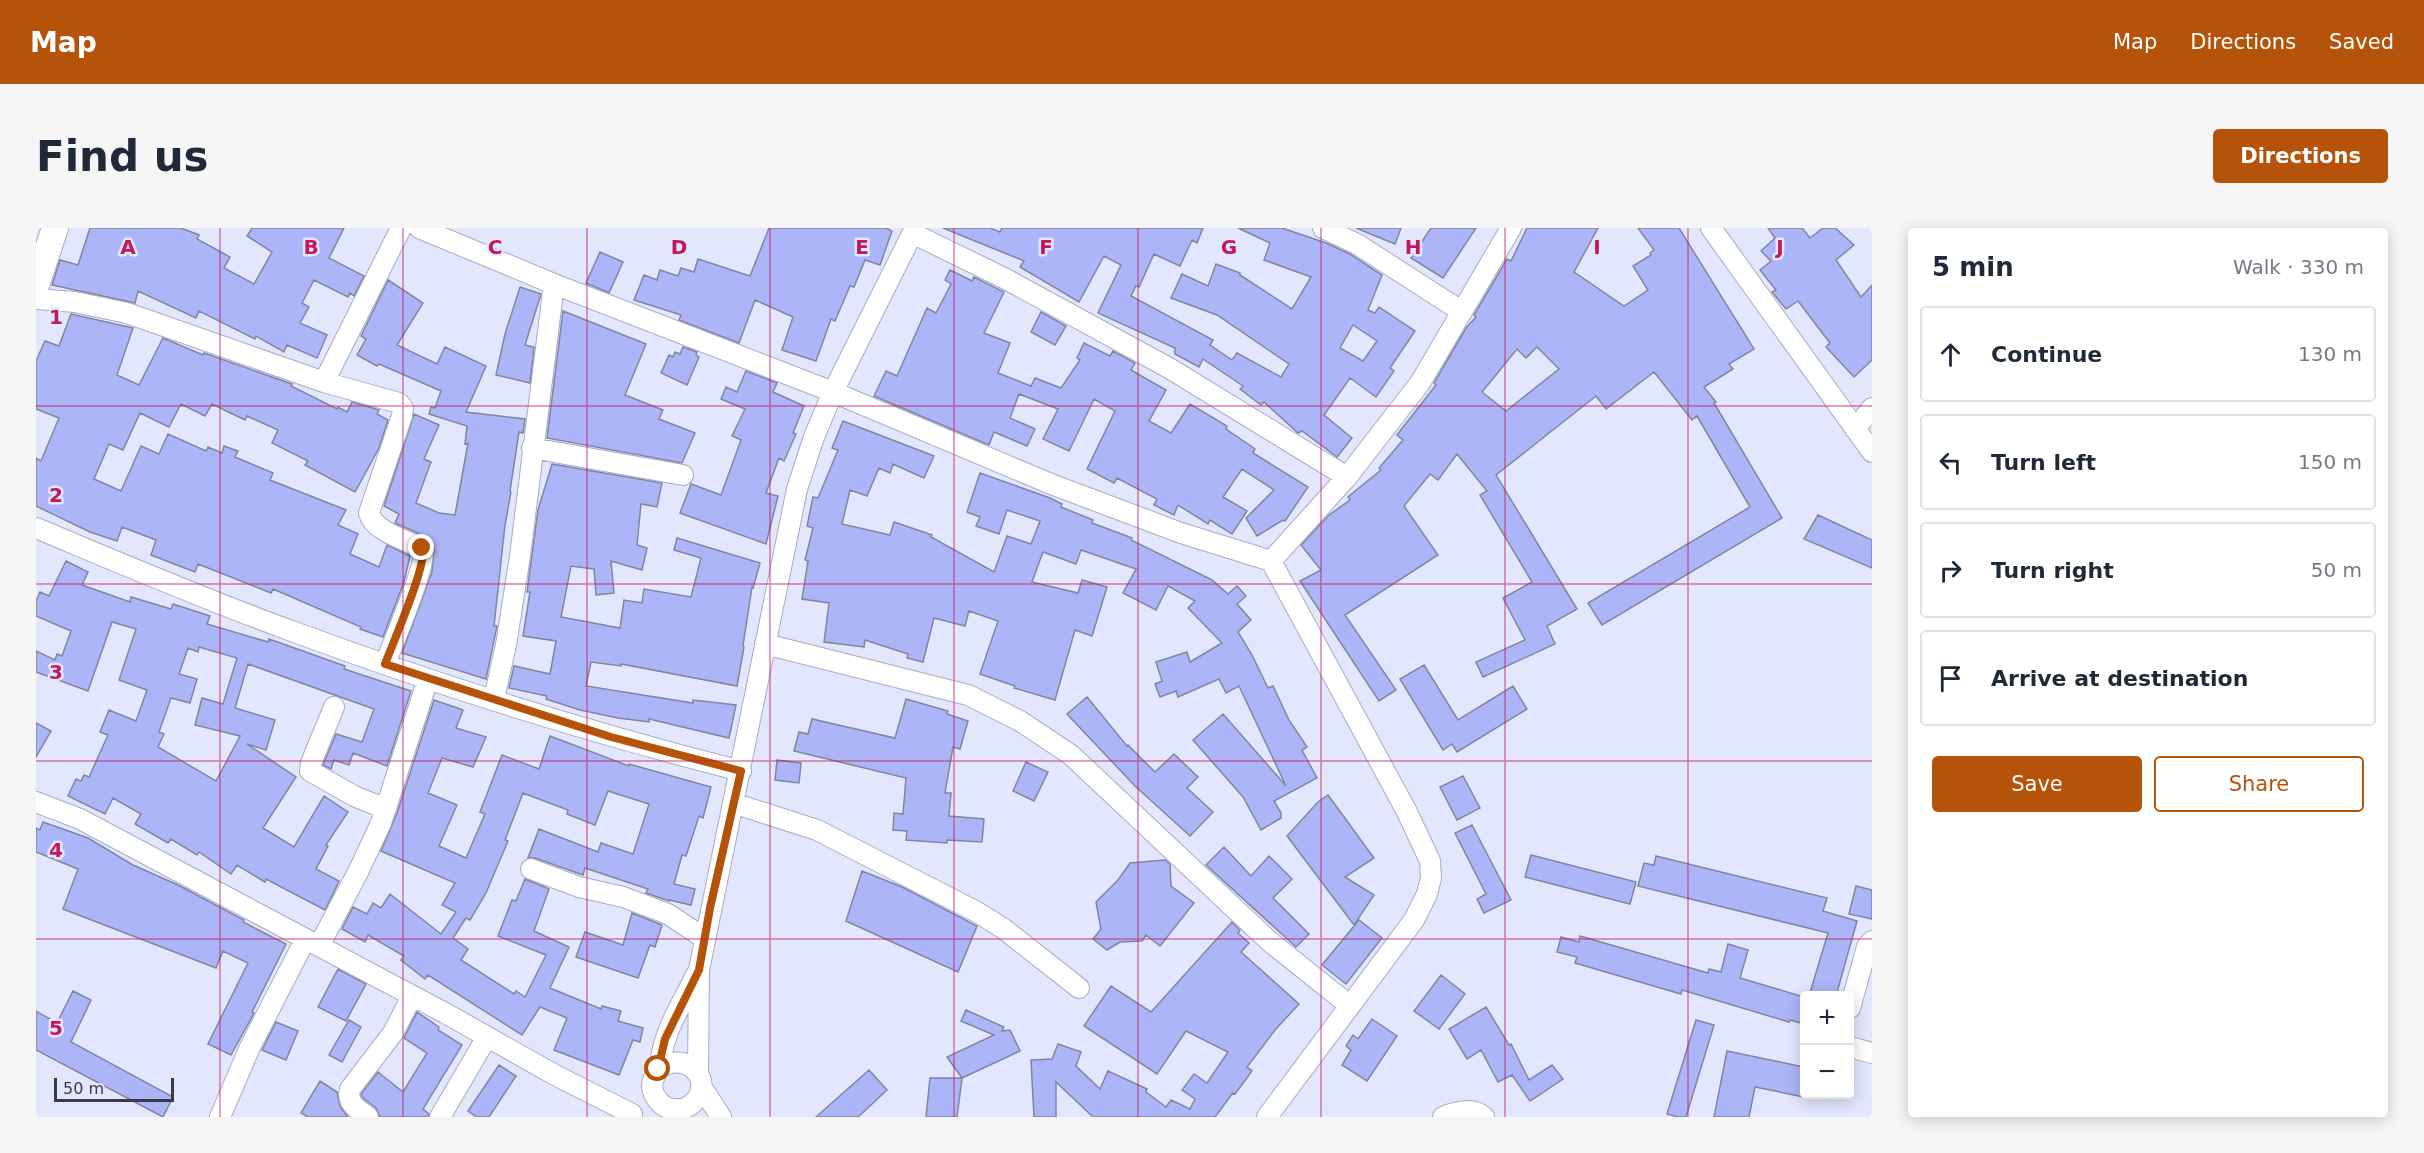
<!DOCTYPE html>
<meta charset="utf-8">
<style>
:root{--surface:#fff;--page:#f6f6f7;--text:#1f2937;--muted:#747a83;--line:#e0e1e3;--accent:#b45309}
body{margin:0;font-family:"DejaVu Sans",sans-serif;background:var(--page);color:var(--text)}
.controls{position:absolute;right:18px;bottom:18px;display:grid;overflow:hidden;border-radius:6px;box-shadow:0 3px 15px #0003}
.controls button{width:54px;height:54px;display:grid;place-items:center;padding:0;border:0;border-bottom:2px solid var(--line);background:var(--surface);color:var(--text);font:30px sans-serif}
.scale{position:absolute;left:18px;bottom:15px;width:120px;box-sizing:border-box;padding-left:6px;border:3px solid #383a45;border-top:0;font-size:16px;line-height:21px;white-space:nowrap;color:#383a45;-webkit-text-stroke:4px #e3e7fe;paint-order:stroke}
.stop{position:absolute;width:18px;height:18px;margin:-14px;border:4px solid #b45309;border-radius:50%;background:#fff}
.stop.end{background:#b45309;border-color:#fff;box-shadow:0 2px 6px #0008}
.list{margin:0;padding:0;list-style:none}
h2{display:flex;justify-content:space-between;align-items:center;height:78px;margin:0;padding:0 24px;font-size:26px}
h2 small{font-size:20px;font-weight:400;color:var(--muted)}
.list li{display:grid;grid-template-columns:39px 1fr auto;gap:18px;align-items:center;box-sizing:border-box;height:96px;margin:0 12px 12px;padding:0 12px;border:2px solid var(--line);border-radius:6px}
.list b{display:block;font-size:22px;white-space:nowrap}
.list em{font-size:20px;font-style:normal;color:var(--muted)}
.actions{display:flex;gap:12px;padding:18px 24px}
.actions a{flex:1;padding:14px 0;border:2px solid var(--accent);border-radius:6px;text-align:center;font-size:21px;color:var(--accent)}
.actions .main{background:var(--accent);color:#fff}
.icon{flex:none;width:33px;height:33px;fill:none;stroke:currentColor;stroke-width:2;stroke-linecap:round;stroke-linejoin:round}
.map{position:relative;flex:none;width:1836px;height:889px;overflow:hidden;border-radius:6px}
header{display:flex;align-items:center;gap:36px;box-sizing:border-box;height:84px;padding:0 30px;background:var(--accent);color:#fff}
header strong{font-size:28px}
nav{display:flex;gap:33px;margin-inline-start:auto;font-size:21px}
.intro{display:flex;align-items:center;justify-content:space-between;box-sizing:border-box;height:144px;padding:0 36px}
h1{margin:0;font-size:42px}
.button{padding:15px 27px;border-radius:6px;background:var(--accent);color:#fff;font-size:21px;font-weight:700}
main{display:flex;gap:36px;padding:0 36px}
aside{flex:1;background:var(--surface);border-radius:6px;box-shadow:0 3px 15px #0003}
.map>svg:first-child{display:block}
.building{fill:#acb5f7;stroke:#81859f;stroke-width:1.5;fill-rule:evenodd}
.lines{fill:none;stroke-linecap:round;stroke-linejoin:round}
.minor-casing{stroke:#a7abc7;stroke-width:22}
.major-casing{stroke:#a7abc7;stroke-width:28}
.minor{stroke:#fff;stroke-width:20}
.major{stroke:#fff;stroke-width:26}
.route{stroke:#b45309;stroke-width:8}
.grid{fill:none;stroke:#c2185b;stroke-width:1.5;stroke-opacity:0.55}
.grid-label{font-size:20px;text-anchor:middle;font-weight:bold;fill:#c2185b;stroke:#e3e7fe;stroke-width:5;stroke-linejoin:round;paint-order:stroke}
</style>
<header>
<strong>Map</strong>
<nav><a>Map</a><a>Directions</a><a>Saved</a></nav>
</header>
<div class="intro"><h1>Find us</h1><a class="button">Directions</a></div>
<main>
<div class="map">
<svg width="1836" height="889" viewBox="0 0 1836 889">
<rect width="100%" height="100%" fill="#e3e7fe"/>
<path class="building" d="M54,0h91l18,7 -2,4 33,18 -6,11 30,16 18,-32 -25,-16 5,-8h92l-15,30 35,18 -10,20 -4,-3 -2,4 -34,-17 -12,23 7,4 -9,16 27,12 -10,23 -30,-13 -3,7 -28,-16 -1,3 -56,-28 -3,7 -58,-27 -3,12 -83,-18 8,-25 18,5z
M733,0h117l6,3 -12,34 -15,-5 -11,27 -4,-1 -15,35 -4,-2 -15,42 -34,-11 11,-33 -38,-17 -16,43 -60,-23 2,-5 -47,-15 10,-25 13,5 3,-10 18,6 3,-8 13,4 4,-13 52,17z
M907,0h47l10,4 2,-4h201l-6,15 -5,-3 -12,26 -26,-12 -15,33 -3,-1 -5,10 82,44 -3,5 22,15 5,-7 44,24 8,-13 -72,-49 -46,-17 11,-24 26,12 8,-22 24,9v2l52,34 19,-32 -47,-17 6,-17 -32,-15h44l44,15 24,11 32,21 -14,35 7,3 4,-6 36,24 -25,37 4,3 -18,26 -26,-19 -26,37 28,23 -15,19 -35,-26 -4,2 -34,-31 -3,3 -21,-16 3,-3 -40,-27 -4,8 -24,-13v-6l-77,-35 23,-48 -17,-9 -25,46 -59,-35 4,-6zM1317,97l24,16 -14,20 -23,-13z
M1320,0h45l-6,16z
M1395,0h45l-33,50 -32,-20z
M1491,0h71l-24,44 50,34 24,-16 -15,-24 18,-11 -1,-2 4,-3 -16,-22h41l75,121 -25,15 4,5 -29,18 12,15 -2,1 68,115 -180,107 -14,-22 162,-96 -53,-91 -5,4 -38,-48 -48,37 -10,-13 -100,79 81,134 -30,17 8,18 -72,33 -7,-15 49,-22 -22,-42 29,-16 -52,-87 7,-4 -30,-37 -19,26 -8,-6 -26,32 34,49 -93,60 51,75 -17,11 -79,-120 21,-11 -20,-25 28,-30 21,-15 -2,-3 33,-27 -2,-2 24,-28 -6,-5 39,-50 -2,-2 32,-55 10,-11 -2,-2 33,-56 4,2zM1501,119l22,22 -53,42 -24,-19 35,-43 9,9z
M1732,0h34l8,10 13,-10h12l19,17 -18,15 25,37 11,-12v75l-18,17 -28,-30 4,-4 -32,-42 -12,8 -14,-17 4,-2 -16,-20 11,-9 -10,-10 14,-13z
M564,24l23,10 -14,31 -23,-10z
M914,42l22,11 2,-4 30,15 -20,41 26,10 -12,30 33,13 4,-8 26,10 19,-28 -3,-2 7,-15 26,13 3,-5 22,12 -4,7 35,20 -17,31 22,12 19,-29 37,22 -1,3 29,20 -2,4 55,34 -23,34 -2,-1 -26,16 -11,-18 28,-28 -32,-21 -19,28 24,14 -15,23 -22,-14 -2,4 -30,-19 -4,10 -20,-10 3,-6 -40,-21 -3,5 -27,-14 28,-58 -21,-12 -25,52 -26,-12 15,-30 -39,-15 -9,24 25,11 -8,17 -33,-14 -5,13 -115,-49 12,-25 11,5 30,-68 9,5 15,-29 -6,-4z
M352,52l35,23 -26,42 40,19 8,-17 41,19 -20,46 59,7 -2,14 -4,-1 -9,59 1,1 -6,33 -11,101h3l-11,53 -84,-26 30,-81 2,-25 -7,-10 -32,-14 4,-9 -15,-8 30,-92 25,11 -15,34 7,3 -15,41 23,10 16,2 13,-72 -3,1 2,-18 -38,-12 2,-7 4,1 6,-17 -62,-27 -2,2 -20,-11 9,-16 -5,-3z
M484,59l21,7 -16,51 9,2 -4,36 -34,-8 9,-41z
M527,83l83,33 -21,51 38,15 -4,9 36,14 -13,30 -135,-25z
M1005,84l25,14 -11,19 -24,-13z
M35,86l62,14 -16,47 22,10 24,-47 40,17 1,-2 88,31 -1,2 46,23 1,-2 9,5 5,-10 27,8 -2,4 11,6 -9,28 -24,44 -50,-27 3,-4 -36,-18 6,-13 -31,-14 -2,4 -33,-16 -7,12 -24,-12 -12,23 -29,-14 -17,37 -14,-6 -15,35 27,12 20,-45 18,8 9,-20 38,17 2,-4 14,6 2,-7 14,5 -3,6 38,16 -3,7 76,30 -8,15 20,9 -8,20 29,13 8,-22 23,11 -6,26 -21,55 -23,-8 1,-2 -88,-38 -2,4 -73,-29 -3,8 -44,-17 5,-15 -34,-13 -5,14 -27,-9 -54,-26v-48l5,3 18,-43 -23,-9v-48l9,-20 14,5z
M647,119l14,5 -1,3 3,2 -12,28 -26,-12 8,-18 4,2 2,-5 5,2z
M710,143l31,12 -4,9 31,14 -11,27 3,1 -12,27 -5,-3 -13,35 12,3 -12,48 -86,-31 11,-29 30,11 20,-55 -9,-4 13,-27 -24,-10 5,-12 11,5z
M807,193l91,35 -10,22 -31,-14 -3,9 -11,-5 -12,28 -17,-6 -8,34 48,11 4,-13 38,13 -1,2 63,35 13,-36 24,8 9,-23 -33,-11 -8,24 -23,-8 4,-9 -13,-5 13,-39 70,25 12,6 -1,3 32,13 -1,3 40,15 -1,2 81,40 16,14 9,-8 9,10 -9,8 14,16 -13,12 14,23 16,33 5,-2 16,34 18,27 -5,3 15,28 -43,23 7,12v5l-20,12 -18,-33 -50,-57 30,-26 63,72 -47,-100 -13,7 -7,-14 -41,18 -2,-6 -16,6 -5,-13 7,-3 -6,-19 31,-10 3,10 32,-19 -34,-35 7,-7 -27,-15 -12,24 -33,-17 13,-24 -55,-19 -5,14 -33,-12 -11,30 46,11 4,-13 25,7 -15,49 -17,-6 -20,70 -41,-12 1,-2 -35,-12 18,-53 -29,-10 -4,15 -31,-8 -11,44 -16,-4 1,-4 -43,-14 -1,7 -40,-5 5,-39 -27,-4 6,-38 -3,-1 8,-32 -6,-2 6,-29 5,1 20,-48 -6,-2z
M516,236l110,19 -5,24 -16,-3 -4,41 10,3 -5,22 -31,-9 3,32 -18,2 -2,-26 -23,-3 -10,51 59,11 4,-28 18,3 2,-14 47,8 10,-39 -27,-8 3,-12 83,25 -7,25 -1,-1 -9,59 1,1 -7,39 -116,-22v2l-30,-4 -5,24 107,17v-3l43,5 -7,33 -80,-19v3l-31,-4 -38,-8 -34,-11 1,-3 -38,-8 5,-22 36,8 6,-33 -33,-5 7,-44h-3l11,-82z
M1782,287l54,25v28l-68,-29z
M30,333l22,11 -6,13 48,17 1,-5 40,12 2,-5 37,12 -3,8 61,18 1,-3 76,27 -1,3 67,22 -24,75 -34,-13 -4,12 -15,-5 -3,9 -8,-4 13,-31 26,8 12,-33 -126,-45 -13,44 40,12 -9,30 -19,-6 49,33 -33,51 31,19 30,-51 24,16 -22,33 2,1 -12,23 23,12 -14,29 -59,-31 -1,3 -28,-17 -6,9 -32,-22 -2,3 -26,-16 -3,4 -33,-19 6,-10 -28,-16 -8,16 -37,-18 8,-17 5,2 3,-6 5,2 19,-42 -8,-3 9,-22 27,11 11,-31 -28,-10 17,-51 -24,-7 -24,69 -52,-19v-21l19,9 2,-6 5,2 9,-25 -35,-15v-15l4,-9 9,4zM163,419l38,11 -14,46 -21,-6 -7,27 45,11 -24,45 -58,-34 6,-13 -5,-2 12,-34 19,5 7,-24 -18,-5 9,-26 10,4z
M1388,437l34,55 55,-34 14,23 -70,43 -5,-8 -9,6 -43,-71z
M1051,469l40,49 1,-1 27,27 19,-18 24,23 -11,11 26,24 -23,24 -55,-50 -68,-72z
M870,471l42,12 -1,3 21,7 -8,28 -7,-2 -8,46h6l-2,23 35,3 -2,23 -35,-2v3l-41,-3 1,-9 -14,-1 1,-17 9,1 3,-36 -112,-27 5,-19 9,2 4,-15 83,19z
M398,472l29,10 -7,18 30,9 -13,30 -31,-9 -14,35 29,12 -18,41 27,12 19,-44 -5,-2 22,-57 37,14 11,-33 79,30v-2l82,23 -8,31 -4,-2 -13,40 -4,-1 -8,29 21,5 -4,16 -22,-5v1l-23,-8 2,-4 -63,-21 -2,7 -48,-17h-7l11,-29 59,23 3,-9 32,11 16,-50 -41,-13 -13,34 -28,-11 1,-4 -45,-17 -18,47 3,1 -22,52 -16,27 -4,-2 -13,20 15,11 -7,11 53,34 2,-3 9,6 21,-42 -48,-19 14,-36 4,1 9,-22 24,10 -15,42 35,16 -19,41 51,21 1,-3 19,5 -3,10 25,7 -3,14 -7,-2 -14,35 -65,-25 13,-32 -27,-11 -18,28 -94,-60 -3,4 -24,-19 3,-4 -36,-21 -3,7 -23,-13 11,-22 14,7 6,-11 8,5 9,-14 51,40 15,-22 -14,-7 13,-22 -74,-32 16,-38z
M0,495l15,8 -15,26z
M741,532l24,3 -2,20 -24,-3z
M990,534l22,10 -14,29 -21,-10z
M1427,548l17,32 -23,12 -17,-33z
M1292,567l46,63 -29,19 29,18 -20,30 -67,-89 31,-34z
M7,594l45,16 45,27 45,20 66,35 -1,2 43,22 -34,68 2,1 -23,42 -23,-11 40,-81 -25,-12 -7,17 -153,-59 15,-40 -42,-17v-24l4,2z
M1436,597l39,75 -27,13 -7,-14 9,-5 -31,-61z
M1188,619l27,29 18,-20 23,23 -19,19 36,36 -13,13 -90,-82z
M1495,627l105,27 -6,22 -105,-27z
M1620,628l171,42 -4,13 34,10 -21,75h-27l19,-63 -190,-47 6,-23 10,2z
M1129,632l5,4 1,22 23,17 -34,43 -14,-11 -4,6 -22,1 -13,8 -14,-11 8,-10 -5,-27 22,-22 12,-17z
M826,643l40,16 75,39 -19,46 -112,-51z
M1820,658l16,4v29l-23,-5z
M596,685l30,12 -7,22 -5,-2 -12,33 -62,-21 9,-25 38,13z
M1323,692l23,18 -36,46 -24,-19z
M1196,694l8,8 -2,3 11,10 -8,9 58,52 -24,26 -28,37 5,4 -17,23 -2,-1 -18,24h-122l-37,-35v35h-22l-3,-57 21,-1 6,-15 23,8 -5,14 24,23 8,-18 39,18 -1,3 20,15 5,-7 19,9 5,-10 -13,-9 12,-16 13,9 21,-31 -42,-21 -29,43 -73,-48 27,-40 40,26z
M1544,708l128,37 1,-4 12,3 7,-28 20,6 -8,28 64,19v27l-14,-4 -1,2 -107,-32 -1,4 -106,-31 2,-6 -20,-5 4,-15 18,5z
M302,741l28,15 -20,37 -28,-14z
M1405,747l24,19 -26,35 -25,-18z
M37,763l18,9 -20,42 102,55 -10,20 -127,-67v-39l21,12z
M1450,779l23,38 2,-1 18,36 23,-15 11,14 -33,22 -18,-26 -14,7 -17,-32 -14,9 -18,-30z
M930,782l38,17 -2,4 8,-1 10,21 -58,27 -15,-21 47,-22 -33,-14z
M381,784l22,15 -1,3 24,15 -39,64 6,5 -1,3h-48l-4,-9 -13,-10 -2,-4 17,-22 25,20 24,-39 -23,-15z
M1336,791l25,17 -30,45 -25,-16 9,-15 -5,-4 7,-11 5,4z
M313,792l12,7 -19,35 -13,-7z
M1660,792l18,5 -28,92h-8l-11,-3z
M240,794l22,9 -12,29 -24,-10z
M1691,823l77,16v30l-49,-10 -6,30h-35z
M463,837l17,11 -27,41h-12l-9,-6z
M833,842l18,20 -29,27h-42z
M894,850h32l-5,39h-31z
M284,853l17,11 3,15 8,10h-40l-7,-4z"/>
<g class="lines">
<defs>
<path id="minor" d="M383,0l135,56 279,108 218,92 130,49 90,28 136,251 23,49 1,17 -4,16 -13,26 -147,197
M1287,0l34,16 104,67
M1675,0l161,224
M878,6l90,44 165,90 178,109
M0,71l39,3 52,11 197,69 75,21 4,5 -1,8 -33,97c4,18 37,27 53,35 7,13 -30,97 -37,116
M288,154l77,-154
M1819,201l17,-21
M496,220l151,27
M0,300c84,35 168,71 253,102 148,55 299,102 452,141
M1235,333l76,-84 73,-94 91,-155
M729,416l203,51 52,26 51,34 198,186 80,64
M458,471l12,-54 14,-89 34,-272
M298,479l-23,56 -1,8 44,25 32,13
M0,574l44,17 365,194 110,62 77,39
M697,575l84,27 160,82 27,17 75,59
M495,641l48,18 44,10 45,17 36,24
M283,718l39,-74 23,-49 47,-144
M1814,780l17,-61 5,-6
M1814,819l22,6
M622,841c28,-21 59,13 35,34 -6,6 -14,7 -21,6 -11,-2 -19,-12 -20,-23 0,-7 4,-11 6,-17 4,-10 4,-21 8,-31 7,-22 20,-42 30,-63
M662,846l1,-104 98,-481 17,-52 19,-45 82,-164
M665,858l20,31
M184,889l30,-70 55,-107
M332,889c-10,-8 -22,-13 -18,-28l43,-56 19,-37
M404,889l47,-80
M1407,889c12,-5 30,-10 41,0"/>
<path id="major" d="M0,57l19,-57"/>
</defs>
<use href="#minor" class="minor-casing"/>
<use href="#major" class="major-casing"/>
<use href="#minor" class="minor"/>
<use href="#major" class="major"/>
</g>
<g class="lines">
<path class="route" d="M386,320c7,13 -30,97 -37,116l226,73 130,34 -31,137 -11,62 -34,69 -7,30"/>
</g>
<path class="grid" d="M184,0v889M367,0v889M551,0v889M734,0v889M918,0v889M1102,0v889M1285,0v889M1469,0v889M1652,0v889M0,178h1836M0,356h1836M0,533h1836M0,711h1836"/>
<g class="grid-label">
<text x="92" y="26">A</text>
<text x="275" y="26">B</text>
<text x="459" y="26">C</text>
<text x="643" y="26">D</text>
<text x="826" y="26">E</text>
<text x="1010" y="26">F</text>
<text x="1193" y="26">G</text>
<text x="1377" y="26">H</text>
<text x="1561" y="26">I</text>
<text x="1744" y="26">J</text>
<text x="20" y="96">1</text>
<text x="20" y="274">2</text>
<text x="20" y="451">3</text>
<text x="20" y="629">4</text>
<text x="20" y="807">5</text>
</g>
</svg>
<div class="controls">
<button>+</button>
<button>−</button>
</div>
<div class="scale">50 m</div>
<div class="stop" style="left:622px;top:841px"></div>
<div class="stop end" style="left:386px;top:320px"></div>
</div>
<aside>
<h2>5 min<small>Walk · 330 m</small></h2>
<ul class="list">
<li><svg class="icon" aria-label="ahead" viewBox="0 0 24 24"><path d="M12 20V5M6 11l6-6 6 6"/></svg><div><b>Continue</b></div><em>130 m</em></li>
<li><svg class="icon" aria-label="left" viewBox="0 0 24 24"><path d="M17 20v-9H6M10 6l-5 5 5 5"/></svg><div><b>Turn left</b></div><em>150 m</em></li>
<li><svg class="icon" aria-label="right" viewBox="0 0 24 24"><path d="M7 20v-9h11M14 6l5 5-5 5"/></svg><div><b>Turn right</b></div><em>50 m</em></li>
<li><svg class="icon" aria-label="arrive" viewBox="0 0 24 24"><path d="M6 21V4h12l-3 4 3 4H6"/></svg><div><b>Arrive at destination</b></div></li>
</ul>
<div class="actions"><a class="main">Save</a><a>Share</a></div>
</aside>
</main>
